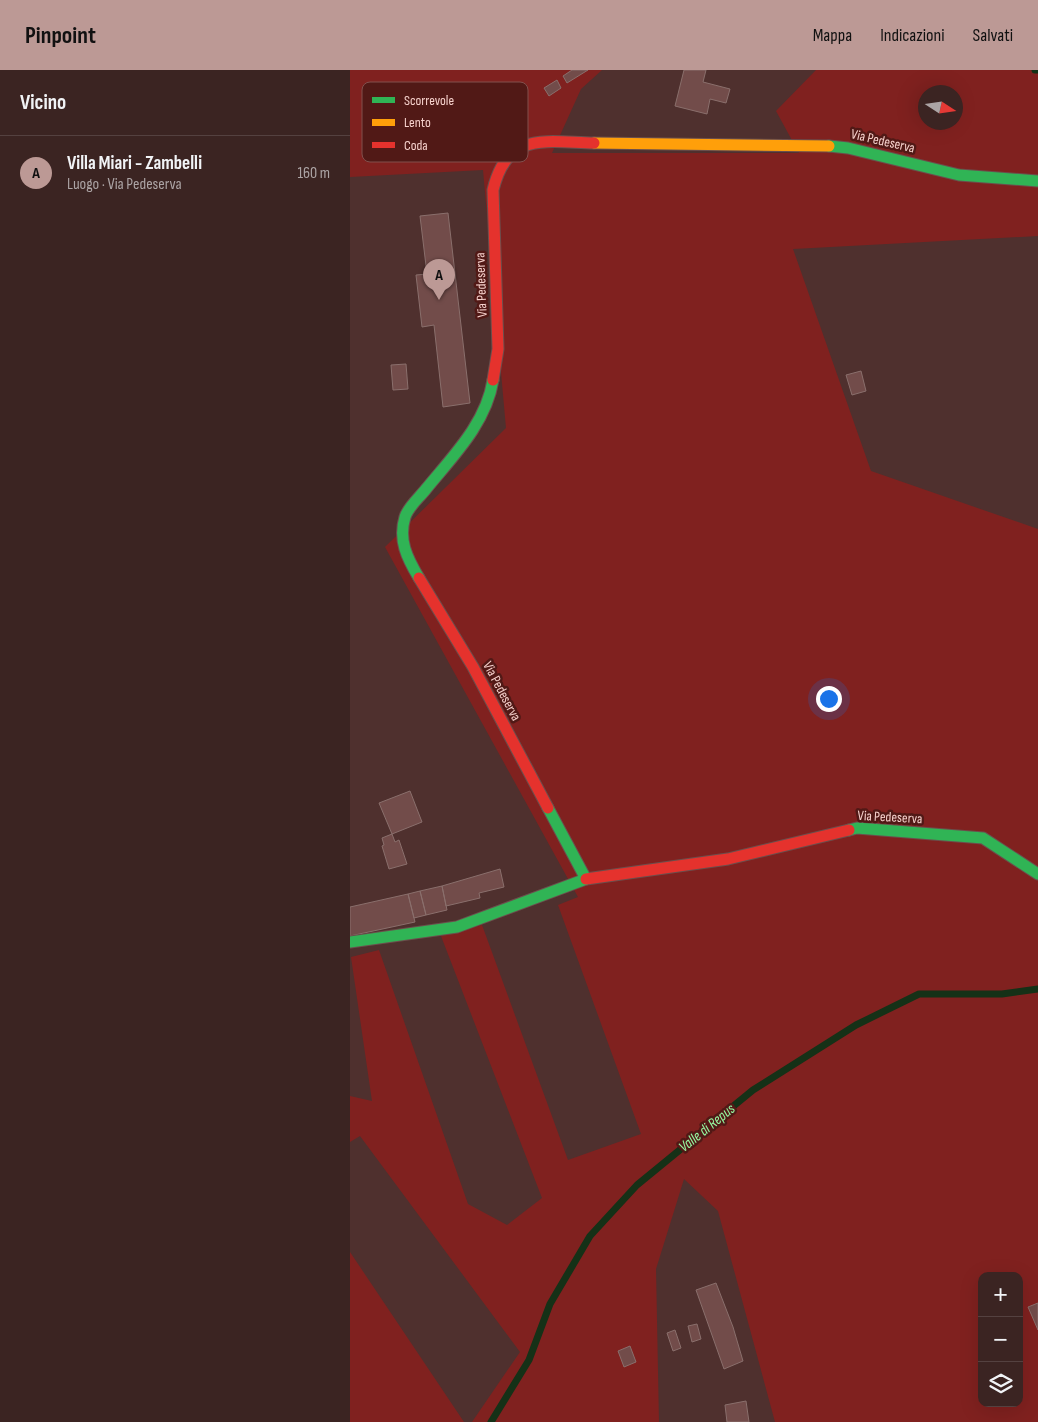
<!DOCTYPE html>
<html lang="it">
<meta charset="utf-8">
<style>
:root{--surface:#3b2422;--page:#422c2a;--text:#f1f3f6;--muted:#aca4a5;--line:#544140;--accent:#bc9995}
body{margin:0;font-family:"Sofia Sans Condensed",sans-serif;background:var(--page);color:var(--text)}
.controls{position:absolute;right:15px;bottom:15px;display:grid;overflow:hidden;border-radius:10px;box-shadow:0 5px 20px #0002}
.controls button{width:45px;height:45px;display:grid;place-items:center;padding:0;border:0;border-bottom:1px solid var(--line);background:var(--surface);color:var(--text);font:25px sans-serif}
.compass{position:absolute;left:568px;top:15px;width:45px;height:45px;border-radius:50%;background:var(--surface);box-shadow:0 5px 20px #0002;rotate:102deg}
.you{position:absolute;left:478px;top:628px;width:18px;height:18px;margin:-12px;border:4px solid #fff;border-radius:50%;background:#1a73e8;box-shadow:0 0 0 8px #1a73e833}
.badge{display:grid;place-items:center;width:32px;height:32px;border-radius:50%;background:var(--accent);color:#111;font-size:16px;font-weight:700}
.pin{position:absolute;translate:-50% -41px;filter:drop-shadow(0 1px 2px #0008)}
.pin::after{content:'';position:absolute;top:26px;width:18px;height:15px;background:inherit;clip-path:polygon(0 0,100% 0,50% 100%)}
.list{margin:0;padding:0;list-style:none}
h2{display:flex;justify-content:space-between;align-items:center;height:65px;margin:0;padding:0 20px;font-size:21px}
h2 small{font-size:16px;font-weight:400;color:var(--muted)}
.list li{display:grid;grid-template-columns:32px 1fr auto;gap:15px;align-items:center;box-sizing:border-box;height:75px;padding:0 20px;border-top:1px solid var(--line)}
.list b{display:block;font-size:19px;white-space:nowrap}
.list p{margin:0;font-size:16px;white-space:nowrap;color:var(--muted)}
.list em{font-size:16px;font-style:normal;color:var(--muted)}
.icon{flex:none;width:28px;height:28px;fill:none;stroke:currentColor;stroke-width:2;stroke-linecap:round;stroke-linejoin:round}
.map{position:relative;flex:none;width:688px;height:1352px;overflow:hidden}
header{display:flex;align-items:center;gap:30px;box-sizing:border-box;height:70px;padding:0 25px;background:var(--accent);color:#111}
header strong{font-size:24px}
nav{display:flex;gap:28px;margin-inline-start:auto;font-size:18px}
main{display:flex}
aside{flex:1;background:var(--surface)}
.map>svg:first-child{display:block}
.green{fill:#80211f;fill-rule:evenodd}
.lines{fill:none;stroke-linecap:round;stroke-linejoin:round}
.stream{stroke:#153117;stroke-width:7}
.building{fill:#724c4a;stroke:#8a6f6c}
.fast-casing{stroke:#6b4f4d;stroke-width:13}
.slow-casing{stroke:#6b4f4d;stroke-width:13}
.jam-casing{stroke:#6b4f4d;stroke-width:13}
.fast{stroke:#30b455;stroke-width:11}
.slow{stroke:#ff9f0a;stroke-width:11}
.jam{stroke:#e5322d;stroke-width:11}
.labels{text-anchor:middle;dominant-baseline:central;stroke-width:5;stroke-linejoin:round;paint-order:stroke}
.street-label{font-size:14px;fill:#f6d1cc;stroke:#511916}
.water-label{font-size:15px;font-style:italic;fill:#96f9a1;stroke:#511916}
.key{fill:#511916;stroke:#82504d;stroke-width:1}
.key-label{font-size:14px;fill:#f6d1cc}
</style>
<header>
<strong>Pinpoint</strong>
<nav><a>Mappa</a><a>Indicazioni</a><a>Salvati</a></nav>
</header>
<main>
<aside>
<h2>Vicino<small></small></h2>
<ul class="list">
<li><span class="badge">A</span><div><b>Villa Miari - Zambelli</b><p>Luogo · Via Pedeserva</p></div><em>160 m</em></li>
</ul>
</aside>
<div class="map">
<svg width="688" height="1352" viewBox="0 0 688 1352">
<rect width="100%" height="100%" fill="#4f302e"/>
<path class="green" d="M0,0h252l-21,19 -29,64h247l-23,-42 40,-41h222v166l-245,13 78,222 167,58v893h-263l-57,-211 -34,-32 -28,90 3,153h-187l48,-70 -160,-216 -10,6v-46l22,5 -21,-144 28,-7 89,254 39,21 35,-27 -101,-262 41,-11 86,235 73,-26 -83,-229 20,-8 -193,-350 121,-119 -23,-258 -133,7zM576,22h30v30h-30zM632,1206h37v127h-37z
M0,1182l114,170h-114z"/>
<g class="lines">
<path class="stream" d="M685,0h3
M141,1352l38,-62 21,-56 40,-68 47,-51 116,-95 103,-65 63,-31h83l36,-5"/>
</g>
<path class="building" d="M222,0h16l-21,13 -4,-7z
M334,0h22l-3,12 27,7 -4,14 -16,-4 -3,15 -32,-8z
M207,10l4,8 -12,8 -5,-8z
M98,143l22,190 -27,4 -9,-82 -12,2 -6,-52 11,-1 -7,-58z
M56,294l2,25 -15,1 -2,-25z
M511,301l5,20 -14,4 -6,-20z
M60,721l12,31 -30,12 -13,-31z
M42,764l3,8 4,-2 8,24 -18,5 -7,-23 2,-1 -2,-7z
M150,799l4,18 -25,6 1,5 -34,8 -4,-20z
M92,816l5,24 -21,5 -6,-24z
M70,821l6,24 -12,3 -6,-24z
M58,824l7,28 -65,14v-29z
M366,1213l17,44 10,34 -19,8 -28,-79z
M688,1233v27l-10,-23z
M347,1254l4,15 -9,3 -4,-16z
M325,1260l6,18 -8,3 -6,-18z
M280,1276l6,16 -12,5 -6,-16z
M396,1331l3,21h-22l-2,-17z"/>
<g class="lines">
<defs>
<path id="fast" d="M479,76l19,2 111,27 79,6
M69,508c-12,-20 -21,-38 -14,-61 3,-10 14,-19 21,-28 26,-32 60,-65 67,-109
M499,760l8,-2 126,10 55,36
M0,872l107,-15 129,-48 -38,-71"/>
<path id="slow" d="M244,73l235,3"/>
<path id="jam" d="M143,310l5,-31 -5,-159c14,-59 52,-48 101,-47
M69,508l54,89 75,141
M236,809l142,-20 121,-29"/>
</defs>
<use href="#fast" class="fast-casing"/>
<use href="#slow" class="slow-casing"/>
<use href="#jam" class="jam-casing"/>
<use href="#fast" class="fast"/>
<use href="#slow" class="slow"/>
<use href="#jam" class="jam"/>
</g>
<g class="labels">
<g class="street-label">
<text transform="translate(533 71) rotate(13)">Via Pedeserva</text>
<text transform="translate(131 215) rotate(-92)">Via Pedeserva</text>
<text transform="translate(152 621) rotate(62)">Via Pedeserva</text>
<text transform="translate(540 747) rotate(3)">Via Pedeserva</text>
</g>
<g class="water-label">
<text transform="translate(357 1058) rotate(-39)">Valle di Repus</text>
</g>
</g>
<rect x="12" y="12" width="166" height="80" rx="8" class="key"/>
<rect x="22" y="27" width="23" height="6" fill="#30b455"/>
<rect x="22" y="49" width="23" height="7" fill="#ff9f0a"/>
<rect x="22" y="72" width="23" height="6" fill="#e5322d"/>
<g class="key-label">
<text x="54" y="35">Scorrevole</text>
<text x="54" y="57">Lento</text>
<text x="54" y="80">Coda</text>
</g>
</svg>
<div class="controls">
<button>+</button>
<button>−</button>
<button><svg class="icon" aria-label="layers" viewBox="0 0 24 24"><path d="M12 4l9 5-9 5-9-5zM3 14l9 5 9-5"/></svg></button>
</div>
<svg class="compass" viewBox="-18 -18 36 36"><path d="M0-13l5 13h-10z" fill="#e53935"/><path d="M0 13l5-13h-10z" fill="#aca4a5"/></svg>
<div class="you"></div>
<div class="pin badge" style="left:89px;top:230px">A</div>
</div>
</main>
